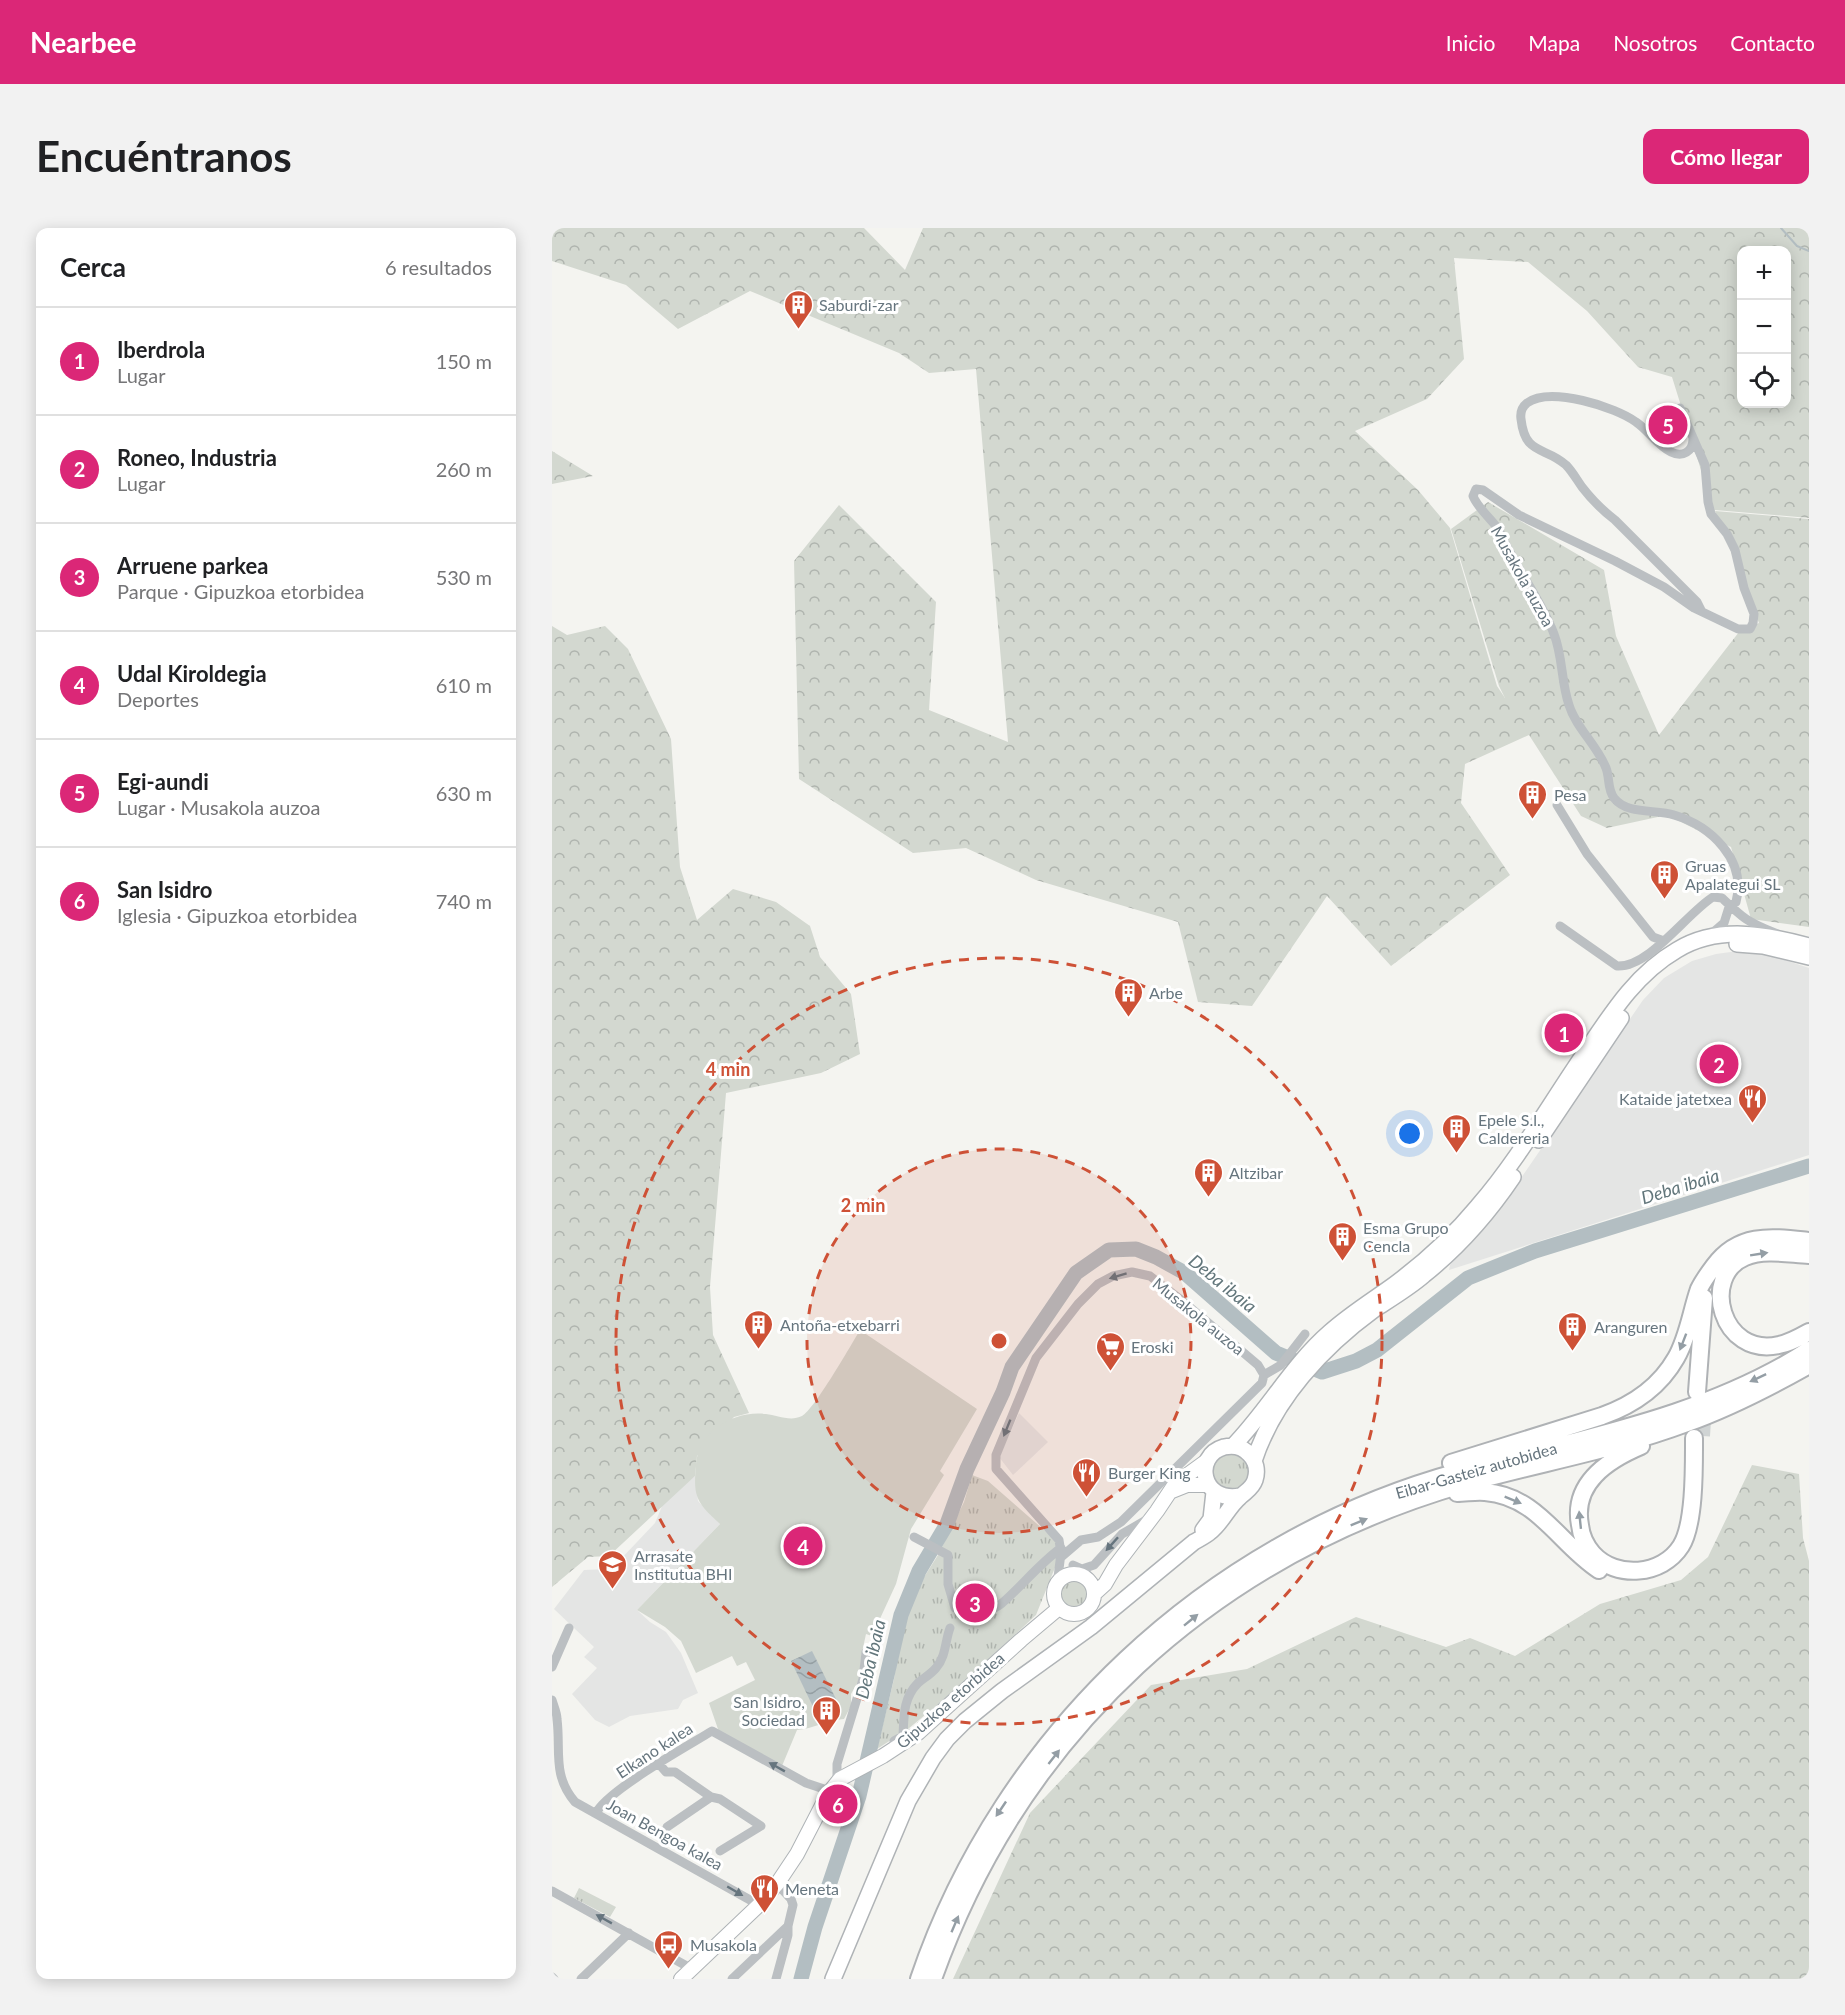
<!DOCTYPE html>
<html lang="es">
<meta charset="utf-8">
<style>
:root{--surface:#fff;--page:#f2f2f2;--text:#202124;--muted:#757577;--line:#e0e0e0;--accent:#db2777}
body{margin:0;font-family:Lato,sans-serif;background:var(--page);color:var(--text)}
.controls{position:absolute;right:18px;top:18px;display:grid;overflow:hidden;border-radius:12px;box-shadow:0 3px 15px #0003}
.controls button{width:54px;height:54px;display:grid;place-items:center;padding:0;border:0;border-bottom:2px solid var(--line);background:var(--surface);color:var(--text);font:30px sans-serif}
.you{position:absolute;left:858px;top:906px;width:21px;height:21px;margin:-15px;border:4px solid #fff;border-radius:50%;background:#1a73e8;box-shadow:0 0 0 9px #1a73e833}
.badge{display:grid;place-items:center;width:39px;height:39px;border-radius:50%;background:var(--accent);color:#fff;font-size:20px;font-weight:700}
.pin{position:absolute;translate:-50% -50%;border:3px solid #fff;box-shadow:0 2px 6px #0006}
.list{margin:0;padding:0;list-style:none}
h2{display:flex;justify-content:space-between;align-items:center;height:78px;margin:0;padding:0 24px;font-size:26px}
h2 small{font-size:20px;font-weight:400;color:var(--muted)}
.list li{display:grid;grid-template-columns:39px 1fr auto;gap:18px;align-items:center;box-sizing:border-box;height:108px;padding:0 24px;border-top:2px solid var(--line)}
.list b{display:block;font-size:22px;white-space:nowrap}
.list p{margin:0;font-size:20px;white-space:nowrap;color:var(--muted)}
.list em{font-size:20px;font-style:normal;color:var(--muted)}
.icon{flex:none;width:33px;height:33px;fill:none;stroke:currentColor;stroke-width:2;stroke-linecap:round;stroke-linejoin:round}
.map{position:relative;flex:none;width:1257px;height:1751px;overflow:hidden;border-radius:12px}
header{display:flex;align-items:center;gap:36px;box-sizing:border-box;height:84px;padding:0 30px;background:var(--accent);color:#fff}
header strong{font-size:28px}
nav{display:flex;gap:33px;margin-inline-start:auto;font-size:21px}
.intro{display:flex;align-items:center;justify-content:space-between;box-sizing:border-box;height:144px;padding:0 36px}
h1{margin:0;font-size:42px}
.button{padding:15px 27px;border-radius:12px;background:var(--accent);color:#fff;font-size:21px;font-weight:700}
main{display:flex;gap:36px;padding:0 36px}
aside{flex:1;background:var(--surface);border-radius:12px;box-shadow:0 3px 15px #0003}
.map>svg:first-child{display:block}
.built{fill:#e4e5e4}
.grass{fill:url(#grass-tufts)}
.forest{fill:url(#forest-crowns);fill-rule:evenodd}
.pitch{fill:#d3d8d0}
.water{fill:url(#water-waves)}
.lines{fill:none;stroke-linecap:round;stroke-linejoin:round}
.stream{stroke:#b3bec2;stroke-width:2}
.river{stroke:#b3bec2;stroke-width:15}
.highway-tunnel{stroke:#d0d4d4;stroke-width:16;stroke-dasharray:16 8;stroke-linecap:butt}
.secondary-casing{stroke:#aeb3b6;stroke-width:16}
.primary-casing{stroke:#afb3b6;stroke-width:18}
.highway-casing{stroke:#afb2b5;stroke-width:20}
.street{stroke:#bbbfc2;stroke-width:9}
.secondary{stroke:#fff;stroke-width:14}
.primary{stroke:#fff;stroke-width:15}
.highway{stroke:#fff;stroke-width:16}
.oneway{fill:#949ea5}
.oneway2{fill:#66757e}
.ring{fill:none;stroke:#ce5136;stroke-width:3;stroke-dasharray:10 8}
.labels{text-anchor:middle;dominant-baseline:central;stroke-width:6;stroke-linejoin:round;paint-order:stroke}
.poi-label{font-size:16px;fill:#66757e;stroke:#fff;text-anchor:start}
.street-label{font-size:16px;fill:#66757e;stroke:#fff}
.water-label{font-size:18px;font-style:italic;fill:#62767b;stroke:#fff}
.centre{fill:#ce5136;stroke:#fff;stroke-width:3}
.ring-label{font-size:18px;text-anchor:middle;font-weight:bold;fill:#ce5136;stroke:#fff;stroke-width:6;stroke-linejoin:round;paint-order:stroke}
</style>
<header>
<strong>Nearbee</strong>
<nav><a>Inicio</a><a>Mapa</a><a>Nosotros</a><a>Contacto</a></nav>
</header>
<div class="intro"><h1>Encuéntranos</h1><a class="button">Cómo llegar</a></div>
<main>
<aside>
<h2>Cerca<small>6 resultados</small></h2>
<ul class="list">
<li><span class="badge">1</span><div><b>Iberdrola</b><p>Lugar</p></div><em>150 m</em></li>
<li><span class="badge">2</span><div><b>Roneo, Industria</b><p>Lugar</p></div><em>260 m</em></li>
<li><span class="badge">3</span><div><b>Arruene parkea</b><p>Parque · Gipuzkoa etorbidea</p></div><em>530 m</em></li>
<li><span class="badge">4</span><div><b>Udal Kiroldegia</b><p>Deportes</p></div><em>610 m</em></li>
<li><span class="badge">5</span><div><b>Egi-aundi</b><p>Lugar · Musakola auzoa</p></div><em>630 m</em></li>
<li><span class="badge">6</span><div><b>San Isidro</b><p>Iglesia · Gipuzkoa etorbidea</p></div><em>740 m</em></li>
</ul>
</aside>
<div class="map">
<svg width="1257" height="1751" viewBox="0 0 1257 1751">
<defs>
<pattern id="grass-tufts" width="24" height="20" patternUnits="userSpaceOnUse" patternTransform="scale(1.5)"><rect width="24" height="20" fill="#d3d8d0"/><path d="M3 7l-1-3M5 7V3M7 7l1-3M15 17l-1-3M17 17v-4M19 17l1-3" fill="none" stroke="#afb4ae"/></pattern>
<pattern id="forest-crowns" width="20" height="18" patternUnits="userSpaceOnUse" patternTransform="scale(1.5)"><rect width="20" height="18" fill="#d3d8d0"/><path d="M2 6a3 3 0 1 1 6 0M12 15a3 3 0 1 1 6 0" fill="none" stroke="#afb4ae"/></pattern>
<pattern id="water-waves" width="16" height="10" patternUnits="userSpaceOnUse" patternTransform="scale(1.5)"><rect width="16" height="10" fill="#b3bec2"/><path d="M0 5q4-4 8 0t8 0" fill="none" stroke="#959fa3"/></pattern>
</defs>
<rect width="100%" height="100%" fill="#f4f4f0"/>
<path class="built" d="M1186,723l29,3 42,14v187l-360,115 1,-5 56,-65 137,-200 21,-22 28,-17 24,-7z
M467,1185l29,29 -35,33 -14,-18z
M143,1248l3,25 22,23 -83,86 13,12 16,10 15,21 17,40 -15,7 -5,9 -48,7 -21,11 -14,-7 -23,-26 25,-26 -13,-11 10,-10 -40,-38 30,-39 24,-1 11,-8 36,-38 10,-24z"/>
<path class="grass" d="M685,1223l15,15 -5,21 -27,5 -12,-25 8,-12z
M420,1247l16,6 64,56 5,6 -1,22 -20,50 -77,72 -51,42 -31,20 17,-70 10,-64 17,-33 17,-27 26,-53z
M508 1367a14 14 0 1 1 28 0a14 14 0 1 1-28 0Z
M27,1660l37,19 -6,10 -36,-19z"/>
<path class="forest" d="M0,0h312l41,42 18,-42h886v290l-94,-8 -1,2 -42,-135 -34,-10 -51,-56 -59,-49 -74,-4 10,101 -37,40 -72,32 63,59 32,38 47,158 8,12 -6,-12 -48,-157 37,-27 116,68 12,66 43,99 80,-103 20,-9 -44,-112 94,8v408l-58,-8 -20,-72 -64,-32 -60,13 -26,-12 -52,-81 -64,29 -4,39 49,72 -119,91 -64,-70 -75,110 -54,-4 -20,-80 -142,-42 -70,-32 -53,5 -114,-74 -5,-218 45,-56 97,97 -7,108 79,32 -32,-373 -47,4 -30,-20 -149,-62 -72,38 -52,-44 -74,-24zM1190,22h44v154h-44z
M0,223l41,25 -41,8z
M0,398l15,9 38,-9 23,23 43,90 9,128 17,53 36,-31 43,13 34,24 10,31 31,37 9,60 -39,19 -95,20 -16,194 3,48 36,78 -15,4 -37,39 -2,20 -86,80 -21,1 -36,30z
M1200,1237l47,9 4,64 6,23v418h-856l77,-166 121,-128 96,-16 109,-52 90,30 24,-9 45,18 85,-52 81,-24 27,-23z"/>
<path class="pitch" d="M308,1102l117,79 -37,62 4,4 -33,54 -15,55 -24,52 -6,-2 -5,23 -1,21 -9,16v12l-7,13c-17,1 -31,10 -47,11l-15,36 -63,-34 -10,-29 46,-23 -9,-18 -9,4 -5,-10 -36,17 -15,-32 -16,-14 -28,-17 83,-86c-24,-22 -27,-27 -24,-60 3,-33 38,-54 70,-50 11,1 24,8 36,2 12,-6 49,-71 58,-86z"/>
<path class="water" d="M260,1423l27,54 -22,10 -26,-54z"/>
<g class="lines">
<path class="stream" d="M1229,0l16,18 12,5"/>
<path class="river" d="M249,1751l14,-52 44,-131 42,-181 18,-44 28,-47 20,-55 36,-77 9,-25 64,-94 33,-23 27,-1 20,8 29,16 91,80 46,19 34,-11 21,-11 91,-72 67,-27 274,-85"/>
<path class="highway-tunnel" d="M1150,1208l2,-32"/>
<defs>
<path id="secondary" d="M620,1263l15,-6h21
M502 1366a20 20 0 1 1 40 0a20 20 0 1 1-40 0Z
M542,1366l11,-10 11,-19 41,-54 18,-27 33,-24
M129,1751l78,-74 18,-21 20,-30 31,-60 12,-15 43,-23 35,-23 103,-93 38,-32"/>
<path id="primary" d="M1185,716l26,2 46,11
M987,912l82,-122
M681,1218c35,-36 59,-81 97,-114 20,-18 43,-32 65,-48 31,-23 59,-49 83,-78 39,-45 70,-99 104,-149 27,-40 52,-82 95,-107 41,-25 88,-16 132,-4
M702,1233c20,-62 69,-114 121,-152 17,-11 34,-21 49,-34 35,-28 64,-61 89,-98
M651,1302l8,-11 3,-27
M281,1751l75,-178 25,-43 14,-19 18,-18 37,-30 89,-64 103,-85c5,-3 12,-6 16,-10 12,-9 18,-25 30,-35 6,-6 12,-8 15,-17 3,-9 1,-19 -6,-26 -6,-7 -16,-9 -25,-7 -31,9 -23,56 16,49"/>
<path id="highway" d="M1257,1027c-21,-1 -44,-6 -64,2 -45,19 -24,101 34,88 11,-2 21,-8 30,-13
M1145,1164l7,-94
M1089,1218c-33,14 -69,37 -61,79 1,10 6,21 13,29 23,25 69,22 88,-8 14,-22 13,-81 13,-108
M899,1235l151,-47c31,-11 57,-28 74,-58 12,-21 15,-46 23,-69 4,-8 9,-15 15,-23 25,-34 58,-29 95,-25
M905,1265c9,0 19,-2 28,-1 53,4 74,52 114,78
M367,1751c83,-245 289,-438 539,-507 119,-33 245,-54 351,-122
M381,1751c88,-248 280,-422 531,-495 74,-21 151,-34 223,-61 42,-15 83,-36 122,-58"/>
</defs>
<use href="#secondary" class="secondary-casing"/>
<use href="#primary" class="primary-casing"/>
<use href="#highway" class="highway-casing"/>
<path class="street" d="M1128,180l25,57 3,37 3,12 16,20 8,16 9,38 10,26 -1,9 -3,6h-12l-44,-21 -30,-21 -49,-26 -96,-46 -36,-25 -7,-1 -3,7c4,11 18,23 26,34 15,36 41,67 55,104 9,23 7,48 15,71 7,23 28,40 37,63 4,10 1,21 8,30 13,17 42,11 60,17 37,11 73,45 62,87l-7,5 -5,16 -15,13
M1141,211c0,12 -10,19 -22,13 -14,-7 -22,-21 -35,-30 -20,-15 -86,-36 -109,-19 -5,4 -7,9 -6,16 4,37 24,27 45,46 6,6 11,15 16,22 10,13 20,23 33,33l82,82 4,8
M1005,577l30,49 66,83 11,4
M1008,698l57,40c32,2 70,-53 96,-69l9,1c21,20 25,24 53,35
M712,1147l17,-10 24,-31
M362,1309l34,18v29l7,24
M521,1337l9,4 12,-4 28,-31 26,-15
M506,1354c0,-9 2,-19 3,-29l-2,-13 -63,-71v-14l40,-97 42,-54 20,-20 15,-8 19,-4 18,4 30,23 78,66 6,10 -2,8 -141,139 -23,15 -17,3 -21,18
M420,1391c8,-7 20,-8 29,-15 21,-18 38,-40 60,-56
M0,1439l17,-39
M0,1472c2,7 5,13 5,19 4,32 -5,56 18,83l184,103
M342,1513l9,-5c1,-20 0,-38 15,-53 6,-5 13,-9 18,-15 10,-11 9,-27 14,-40
M107,1536l7,8h9l36,25 9,2 41,27 -41,25
M285,1554v-18l26,-85 3,-27
M44,1585c12,-23 90,-66 116,-82l94,52 24,8
M115,1599l44,-30
M0,1663l140,78
M0,1749l2,2
M29,1751l48,-46
M180,1751l56,-53
M224,1751l12,-44v-9l5,-21 -2,-6 -14,-15"/>
<use href="#secondary" class="secondary"/>
<use href="#primary" class="primary"/>
<use href="#highway" class="highway"/>
</g>
<defs><path id="oneway-solid" d="M-6-.8H1V-3.2L6.5 0L1 3.2V.8H-6Z" transform="scale(1.5)"/></defs>
<g class="oneway">
<use href="#oneway-solid" transform="translate(1207 1026) rotate(-9)"/>
<use href="#oneway-solid" transform="translate(1131 1114) rotate(111)"/>
<use href="#oneway-solid" transform="translate(1206 1150) rotate(155)"/>
<use href="#oneway-solid" transform="translate(961 1272) rotate(22)"/>
<use href="#oneway-solid" transform="translate(1028 1292) rotate(-96)"/>
<use href="#oneway-solid" transform="translate(807 1294) rotate(-22)"/>
<use href="#oneway-solid" transform="translate(639 1392) rotate(-39)"/>
<use href="#oneway-solid" transform="translate(502 1529) rotate(-52)"/>
<use href="#oneway-solid" transform="translate(449 1581) rotate(124)"/>
<use href="#oneway-solid" transform="translate(403 1696) rotate(-67)"/>
</g>
<g class="oneway2">
<use href="#oneway-solid" transform="translate(566 1048) rotate(163)"/>
<use href="#oneway-solid" transform="translate(455 1200) rotate(112)"/>
<use href="#oneway-solid" transform="translate(560 1316) rotate(132)"/>
<use href="#oneway-solid" transform="translate(225 1539) rotate(-151)"/>
<use href="#oneway-solid" transform="translate(183 1663) rotate(30)"/>
<use href="#oneway-solid" transform="translate(52 1691) rotate(-151)"/>
</g>
<circle cx="447" cy="1113" r="192" fill="#ce5136" fill-opacity=".12"/>
<g class="ring">
<circle cx="447" cy="1113" r="192"/>
<circle cx="447" cy="1113" r="383"/>
</g>
<defs>
<symbol id="building-pin" viewBox="-11 -11 22 30"><path d="M0 17L-7.5 6A9.5 9.5 0 1 1 7.5 6Z" fill="#ce5136" stroke="#fff"/><path d="M-4-6H4V6H1V3H-1V6H-4ZM-2.5-4.3h1.7v1.8h-1.7ZM.8-4.3h1.7v1.8H.8ZM-2.5-1h1.7V.8h-1.7ZM.8-1h1.7V.8H.8Z" fill="#fff"/></symbol>
<symbol id="restaurant-pin" viewBox="-11 -11 22 30"><path d="M0 17L-7.5 6A9.5 9.5 0 1 1 7.5 6Z" fill="#ce5136" stroke="#fff"/><path d="M-5-6h1v4h1v-4h1v4h1v-4h1v5L-1.5 .5V6h-2V.5L-5-1ZM5-6V6H3V1.5H1.5Q1.5-4 5-6Z" fill="#fff"/></symbol>
<symbol id="supermarket-pin" viewBox="-11 -11 22 30"><path d="M0 17L-7.5 6A9.5 9.5 0 1 1 7.5 6Z" fill="#ce5136" stroke="#fff"/><path d="M-6-5.5h2.5l.6 2H6L4.5 2H-2.5L-4.4-4H-6ZM-1.5 3.2a1.3 1.3 0 1 0 .1 0ZM3 3.2a1.3 1.3 0 1 0 .1 0Z" fill="#fff"/></symbol>
<symbol id="school-pin" viewBox="-11 -11 22 30"><path d="M0 17L-7.5 6A9.5 9.5 0 1 1 7.5 6Z" fill="#ce5136" stroke="#fff"/><path d="M0-5L7-2L0 1L-7-2ZM-4 1L0 2.5L4 1V4Q0 6-4 4Z" fill="#fff"/></symbol>
<symbol id="bus-pin" viewBox="-11 -11 22 30"><path d="M0 17L-7.5 6A9.5 9.5 0 1 1 7.5 6Z" fill="#ce5136" stroke="#fff"/><path d="M-5-6H5V4H4V6H2V4H-2V6H-4V4H-5ZM-3.5-4V0h7V-4ZM-3.5 1.2v1.5H-2V1.2ZM2 1.2v1.5H3.5V1.2Z" fill="#fff"/></symbol>
</defs>
<g fill-rule="evenodd">
<use href="#building-pin" x="230" y="60" width="33" height="45"/>
<use href="#building-pin" x="964" y="550" width="33" height="45"/>
<use href="#building-pin" x="1096" y="630" width="33" height="45"/>
<use href="#building-pin" x="560" y="748" width="33" height="45"/>
<use href="#restaurant-pin" x="1184" y="854" width="33" height="45"/>
<use href="#building-pin" x="888" y="884" width="33" height="45"/>
<use href="#building-pin" x="640" y="928" width="33" height="45"/>
<use href="#building-pin" x="774" y="992" width="33" height="45"/>
<use href="#building-pin" x="190" y="1080" width="33" height="45"/>
<use href="#building-pin" x="1004" y="1082" width="33" height="45"/>
<use href="#supermarket-pin" x="542" y="1102" width="33" height="45"/>
<use href="#restaurant-pin" x="518" y="1228" width="33" height="45"/>
<use href="#school-pin" x="44" y="1320" width="33" height="45"/>
<use href="#building-pin" x="258" y="1466" width="33" height="45"/>
<use href="#restaurant-pin" x="196" y="1644" width="33" height="45"/>
<use href="#bus-pin" x="100" y="1700" width="33" height="45"/>
</g>
<g class="labels">
<g class="poi-label">
<text x="267" y="76">Saburdi-zar</text>
<text x="1002" y="566">Pesa</text>
<text x="1133" y="637">Gruas<tspan x="1133" dy="18">Apalategui SL</tspan></text>
<text x="597" y="764">Arbe</text>
<text x="1180" y="870" text-anchor="end">Kataide jatetxea</text>
<text x="926" y="891">Epele S.l.,<tspan x="926" dy="18">Caldereria</tspan></text>
<text x="677" y="944">Altzibar</text>
<text x="811" y="999">Esma Grupo<tspan x="811" dy="18">Cencla</tspan></text>
<text x="228" y="1096">Antoña-etxebarri</text>
<text x="1042" y="1098">Aranguren</text>
<text x="579" y="1118">Eroski</text>
<text x="556" y="1244">Burger King</text>
<text x="82" y="1327">Arrasate<tspan x="82" dy="18">Institutua BHI</tspan></text>
<text x="253" y="1473" text-anchor="end">San Isidro,<tspan x="253" dy="18">Sociedad</tspan></text>
<text x="233" y="1660">Meneta</text>
<text x="138" y="1716">Musakola</text>
</g>
<g class="street-label">
<text transform="translate(971 348) rotate(61)">Musakola auzoa</text>
<text transform="translate(647 1088) rotate(39)">Musakola auzoa</text>
<text transform="translate(924 1242) rotate(-16)">Eibar-Gasteiz autobidea</text>
<text transform="translate(398 1472) rotate(-41)">Gipuzkoa etorbidea</text>
<text transform="translate(102 1522) rotate(-33)">Elkano kalea</text>
<text transform="translate(113 1606) rotate(29)">Joan Bengoa kalea</text>
</g>
<g class="water-label">
<text transform="translate(1128 958) rotate(-17)">Deba ibaia</text>
<text transform="translate(671 1055) rotate(39)">Deba ibaia</text>
<text transform="translate(318 1431) rotate(-77)">Deba ibaia</text>
</g>
</g>
<circle cx="447" cy="1113" r="9" class="centre"/>
<g class="ring-label">
<text x="176" y="848">4 min</text>
<text x="311" y="984">2 min</text>
</g>
</svg>
<div class="controls">
<button>+</button>
<button>−</button>
<button><svg class="icon" aria-label="locate" viewBox="0 0 24 24"><circle cx="12" cy="12" r="6"/><path d="M12 2v4M12 18v4M2 12h4M18 12h4"/></svg></button>
</div>
<div class="you"></div>
<div class="pin badge" style="left:1012px;top:805px">1</div>
<div class="pin badge" style="left:1167px;top:836px">2</div>
<div class="pin badge" style="left:423px;top:1375px">3</div>
<div class="pin badge" style="left:251px;top:1318px">4</div>
<div class="pin badge" style="left:1116px;top:197px">5</div>
<div class="pin badge" style="left:286px;top:1576px">6</div>
</div>
</main>
